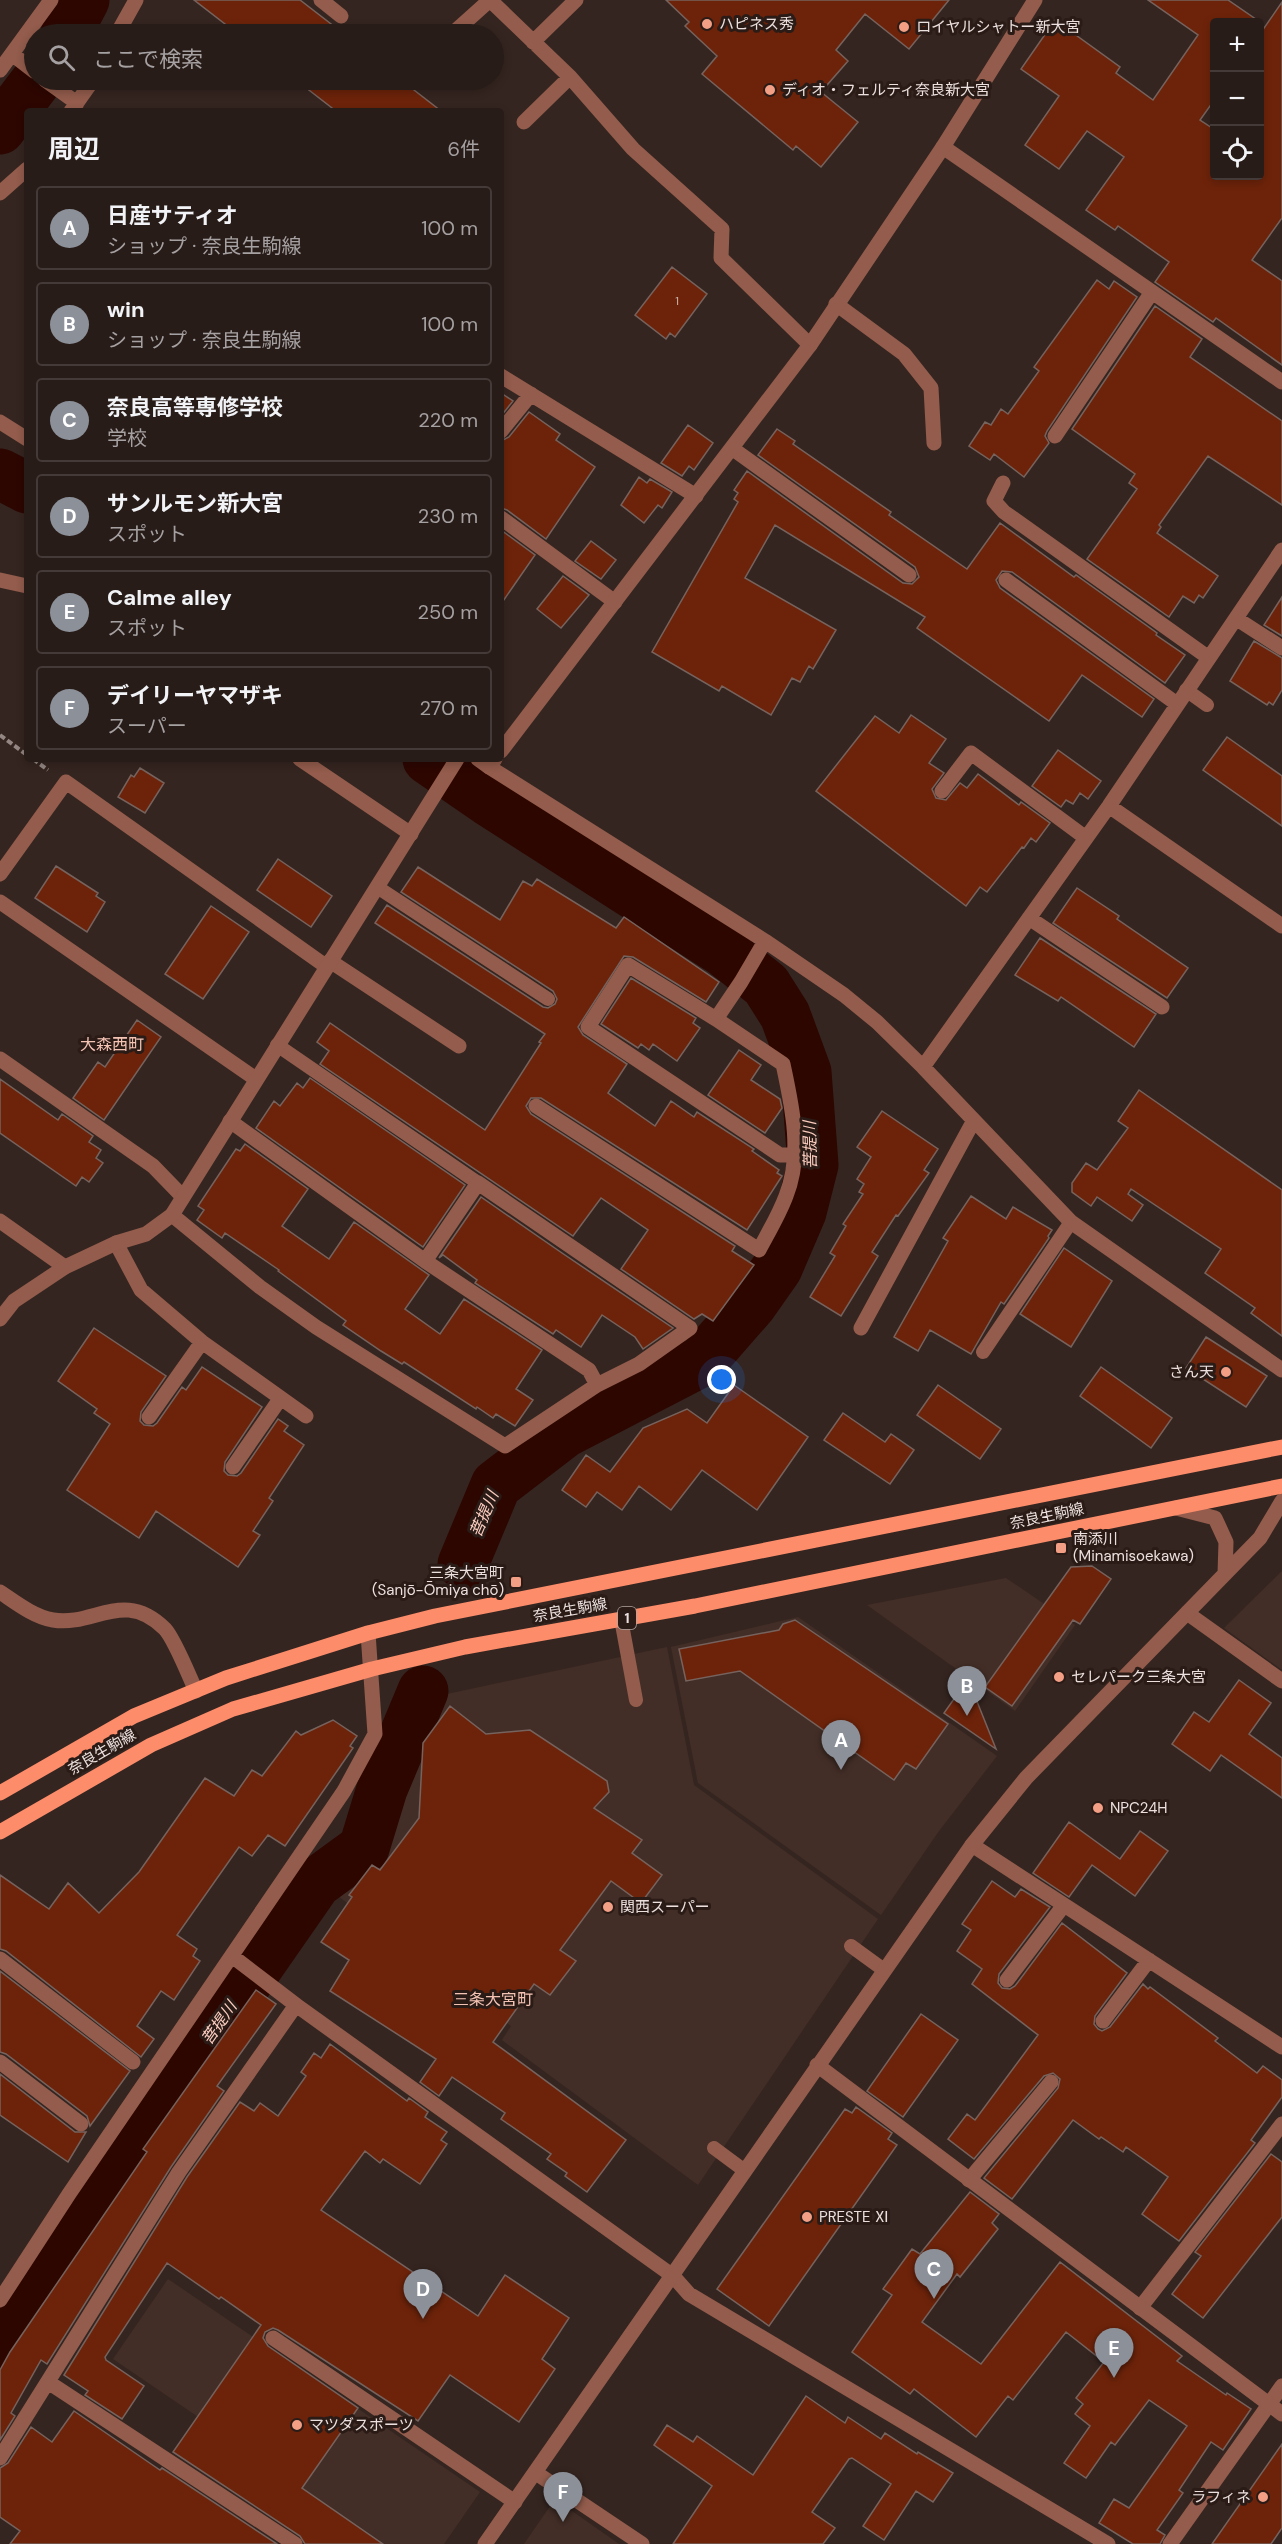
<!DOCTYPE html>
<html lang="ja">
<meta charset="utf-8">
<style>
:root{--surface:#281c18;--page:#302521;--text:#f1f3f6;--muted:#a5a1a2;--line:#443a37;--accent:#8c9099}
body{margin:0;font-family:"DM Sans","Noto Sans JP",sans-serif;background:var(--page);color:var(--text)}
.controls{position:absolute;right:18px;top:18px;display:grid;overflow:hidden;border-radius:6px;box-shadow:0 3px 9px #0003}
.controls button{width:54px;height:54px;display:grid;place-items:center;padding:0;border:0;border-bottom:2px solid var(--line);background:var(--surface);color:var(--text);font:30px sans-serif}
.you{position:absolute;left:722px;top:1380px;width:21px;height:21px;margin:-15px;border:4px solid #fff;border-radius:50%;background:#1a73e8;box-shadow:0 0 0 9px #1a73e833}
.badge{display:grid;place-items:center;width:39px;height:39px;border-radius:50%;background:var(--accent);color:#fff;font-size:20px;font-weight:700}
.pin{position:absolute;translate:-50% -50px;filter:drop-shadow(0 2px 3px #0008)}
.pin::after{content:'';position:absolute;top:32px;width:21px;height:18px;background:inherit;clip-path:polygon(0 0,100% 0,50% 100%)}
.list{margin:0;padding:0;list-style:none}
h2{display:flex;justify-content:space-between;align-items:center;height:78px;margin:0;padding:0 24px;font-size:26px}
h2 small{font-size:20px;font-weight:400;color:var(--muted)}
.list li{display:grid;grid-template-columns:39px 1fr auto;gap:18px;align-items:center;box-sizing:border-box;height:84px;margin:0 12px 12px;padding:0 12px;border:2px solid var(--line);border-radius:6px}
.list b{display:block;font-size:22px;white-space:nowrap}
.list p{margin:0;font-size:20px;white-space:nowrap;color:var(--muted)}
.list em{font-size:20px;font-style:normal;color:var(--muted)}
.icon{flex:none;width:33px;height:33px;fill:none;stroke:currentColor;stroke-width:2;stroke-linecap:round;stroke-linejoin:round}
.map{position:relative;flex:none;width:1282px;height:2544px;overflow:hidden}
.search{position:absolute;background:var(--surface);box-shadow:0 3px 9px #0003;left:24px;top:24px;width:480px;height:66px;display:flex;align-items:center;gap:15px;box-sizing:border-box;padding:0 21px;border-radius:33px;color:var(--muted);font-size:22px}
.panel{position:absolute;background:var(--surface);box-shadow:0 3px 9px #0003;left:24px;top:108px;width:480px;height:654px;border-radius:6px}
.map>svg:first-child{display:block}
.built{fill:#432e27}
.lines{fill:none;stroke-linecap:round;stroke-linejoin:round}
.river{stroke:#2d0600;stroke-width:51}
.building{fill:#6d230a;stroke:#76635e;stroke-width:1.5}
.path{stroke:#948783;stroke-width:4;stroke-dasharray:6 3;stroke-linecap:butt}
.service{stroke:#935c4c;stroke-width:14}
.minor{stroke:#935c4c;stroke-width:15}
.tertiary{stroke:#935c4c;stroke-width:15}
.primary{stroke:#fd8c6a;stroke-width:15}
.poi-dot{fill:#f39f85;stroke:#2a1b17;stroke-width:2}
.labels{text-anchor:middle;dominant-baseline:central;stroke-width:6;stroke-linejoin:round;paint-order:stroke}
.number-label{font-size:12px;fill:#ccb1a8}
.shield{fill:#2a1b17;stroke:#b1a5a2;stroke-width:1.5}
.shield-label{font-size:14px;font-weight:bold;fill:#ebe0dd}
.poi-label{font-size:15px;fill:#ebe0dd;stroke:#2a1b17;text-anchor:start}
.street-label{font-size:15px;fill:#ebe0dd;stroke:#2a1b17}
.neighbourhood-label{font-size:16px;fill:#f4c3b4;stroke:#2a1b17}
.water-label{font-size:16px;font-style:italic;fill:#fecfc1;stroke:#2a1b17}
</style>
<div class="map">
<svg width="1282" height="2544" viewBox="0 0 1282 2544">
<rect width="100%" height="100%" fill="#352520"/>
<path class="built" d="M1282,1571v99l-58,-42z
M1006,1578l69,47 -60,86 -148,-106z
M798,1617l199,139 -58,75 -58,84 -183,-132 -27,-136z
M667,1647l27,138 184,134 -180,266 -196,-145 9,-14 -173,-130 57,-80 29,-117z
M168,2279l312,213 -36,52h-59l-272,-185z
M555,2499l64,45h-95z"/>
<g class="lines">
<path class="river" d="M66,34l18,-34
M0,129l37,-49
M0,474l27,14
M428,759l61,42 234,150 43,34 19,30 21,57 7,93 -12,47 -24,56 -26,37 -49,56 -137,71 -69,53 -33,79
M0,2355l92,-150 224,-322 48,-35 18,-59 41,-98"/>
</g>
<path class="building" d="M194,0h106l44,34h-106z
M666,0h283l-40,49 -44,-35 -29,36 12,11 -27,31 37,30 -37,45 -25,-21 -3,4 -91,-76 15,-18 -32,-30 4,-4z
M1148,0h80l32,22h-45v77l-15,21 15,10v46h45v-142l22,-32v216l-30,42 30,21v84l-66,-47 -3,4 -58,-40 14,-20 -51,-36 -3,4 -29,-20 38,-53 -37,-26 -28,38 -34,-24 34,-49 -38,-27 34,-49 65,47 -4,6 37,27 45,-65z
M296,80h105l40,31h-105z
M672,267l35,27 -32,43 -5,-4 -4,6 -31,-24z
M1097,280l12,9 5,-8 23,16 -90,134 -2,5 4,7 -25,34 -30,-23 -4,6 -21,-14 16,-24 6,3 10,-16 7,5 31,-43 -5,-4z
M1155,306l47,33 -12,18 92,64v84l-74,-49 -49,69 2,2 -4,6 61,43 -15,22 -4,-3 -5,8 -11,-7 -14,21 -82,-58 50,-70 -8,-6 6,-9 -63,-45z
M501,393l12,8 -12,15z
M529,412l31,22 -4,6 39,27 -49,72 -39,-29 -6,-2v-67l8,-4z
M688,425l25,18 -19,27 -5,-4 -7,10 -21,-13z
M777,429l18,12 -2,3 98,68 -2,3 78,54 33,-46 74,54 2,-2 81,58 -1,2 29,20 -20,28 -153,-111 -10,-1 -6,9 4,8 154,111 -12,18 -60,-42 -33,46 -132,-93 8,-11 -150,-92 -30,53 91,52 -23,39 -4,-3 -9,16 -8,-4 -21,37 -49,-29 -3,5 -67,-39 86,-150 -4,-3 4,-6 -4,-3 13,-19 156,112 9,1 7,-7 -4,-10 -157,-112z
M639,477l8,6 3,-4 22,13 -10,16 -4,-3 -14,18 -23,-18z
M501,530l34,25 -34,49z
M591,541l25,19 -15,19 -26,-18z
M563,576l26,19 -28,33 -24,-19z
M1282,597v39l-18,-11z
M1254,641l28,17v32l-9,15 -4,-3 -2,3 -37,-24z
M911,715l35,24 -17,24 15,10 -12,16 4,9 10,2 14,-17 7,5 11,-14 41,31 2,-3 29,21 -14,19 -5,-4 -7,10 -2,-1 -35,45 -7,-5 -14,19 -150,-115 59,-75 24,17z
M1227,737l55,39v50l-79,-56z
M1058,750l43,31 -13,18 -8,-6 -7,11 -7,-4 -5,7 -29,-21z
M140,768l24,15 -19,30 -27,-16 13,-22 3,2z
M278,859l54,37 -21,31 -54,-37z
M56,866l42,27 -2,3 9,6 -18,30 -52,-34z
M418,867l82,53 23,-39 9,5 5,-7 79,49 8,-11 95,65 -13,20 -73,-45 -9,-1 -46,71 5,8 44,29 -19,29 47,33 16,-25 23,16 3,-5 57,37 -2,2 27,19 -2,3 5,3 -35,54 -206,-132h-10l-5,8 5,8 204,132 -3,5 22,14 -41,56 -11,-7 -8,5 -73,-50 27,-39 -47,-32 -28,38 -253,-172 9,-13 -12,-9 13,-19 155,107 56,-87 -2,-1 6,-8 -170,-111 12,-18 156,102 5,1 7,-4 2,-5 -4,-8 -152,-99z
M1077,888l42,28 -2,3 71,49 -21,30 -114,-75z
M211,906l38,26 -46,67 -38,-25z
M1040,938l116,76 -22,33 -73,-50 -3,4 -43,-26z
M631,978l65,40 -3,5 7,5 -23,33 -24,-17 -4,6 -8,-6 -3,4 -37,-24z
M137,1020l24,17 -57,83 -31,-22 25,-36 7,5z
M739,1050l22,15 -10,15 29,19 2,9 -17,25 -57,-38z
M310,1078l155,107 -42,62 -167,-119 18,-27 6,5 17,-23 6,5z
M0,1079l58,41 4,-6 31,22 -4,6 12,8 -5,8 7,5 -14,19 -7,-5 -6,9 -76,-53z
M1139,1090l143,100v146l-31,-23 4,-5 -50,-35 16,-24 -90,-60 -3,5 15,11 -11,16 -35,-24 -6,9 -19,-14v-9l14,-20 11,7 31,-42 -10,-7z
M882,1111l56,38 -14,21 5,3 -31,43 -2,-1 -24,37 6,4 -37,60 -31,-19 25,-41 -5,-3 16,-27 -3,-2 20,-30 -4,-2 5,-8 -7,-5 14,-22 -14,-10z
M245,1144l63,45 -26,37 47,33 25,-37 75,53 -24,34 35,25 24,-35 78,51 -26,39 17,11 -18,26 -19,-12 -3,4 -16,-11 -1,2 -72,-47 -2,2 -21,-13 -38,-26 3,-4 -68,-50 1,-1 -54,-37 -3,5 -25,-18 7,-10 -6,-4 38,-57 4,2z
M971,1196l35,23 7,-12 39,23 -4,6 1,2 -45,66 -3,-2 -30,52 -41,-24 -12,21 -24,-14 54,-96 -5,-3z
M481,1197l81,56 111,75 -30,21 -8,-12 -33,-22 -21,32 -25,-17 -3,4 -78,-51 2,-3 -34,-25 -4,3z
M1064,1248l48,33 -41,66 -51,-33z
M94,1328l72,48 -25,36 -1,9 4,4 9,1 4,-3 25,-36 4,3 16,-23 60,40 -37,55 -1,9 4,4 9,1 4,-3 37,-54 10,7 -4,5 20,14 -35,53 4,3 -20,30 7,4 -22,32 -82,-56 -17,27 -72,-48 43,-66 -16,-11 3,-4 -39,-28z
M1206,1337l61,39 -21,31 -60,-39z
M1101,1367l71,51 -21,30 -71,-52z
M734,1385l74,52 -51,73 -55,-40 -31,40 -32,-24 -17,24 -25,-18 -11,15 -24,-17 24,-35 24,17 33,-44 44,-19 20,14z
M938,1385l63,44 -21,30 -63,-44z
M843,1413l42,29 6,-8 23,16 -24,34 -66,-44z
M1092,1566l19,13 -31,45 -7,-4 -61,86 -27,-19 86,-120z
M795,1620l153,104 -32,45 -10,-6 -12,17 -154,-109 -54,10 -7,-32 100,-19 4,-6z
M1239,1680l32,23 -22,31 33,24v40l-61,-43 -11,16 -38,-27 22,-32 15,10z
M961,1689l15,10 20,50 -52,-36z
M450,1706l36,28 44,-4 77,51 2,11 -15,16 48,32 -10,13 30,22 -21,28 -30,-22 -51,69 16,11 -26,34 -16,-11 -41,58 133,98 -39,52 -22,-16 2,-3 -20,-14 4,-5 -50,-35 4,-6 -53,-36 -13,19 -19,-14 16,-23 -106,-68 19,-31 -28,-18 31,-45 -3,-2 23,-30 8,5 39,-52 4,-75z
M333,1720l24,16 -7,10 3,2 -68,98 -17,-11 -16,21 -13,-9 -62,88 20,14 -4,7 7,5 -26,39 -13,-9 -24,35 17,13 -13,18 -135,-106 -6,-2v-74l49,34 19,-26 31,30 40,-41 66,-94 29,18 18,-26 10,6 34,-45 5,4z
M1069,1822l51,37 20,-28 28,20 -33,45 -43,-31 -23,32 -36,-24z
M992,1881l23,16 6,-8 29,18 -51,67 -1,9 4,5 8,1 5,-3 47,-63 65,50 -32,43 -1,8 4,5 4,2 8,-4 33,-43 5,5 2,-2 68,51 -3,3 42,32 6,-7 19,14v17l-31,43 4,3 -76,98 -37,-27 26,-37 -42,-30 -3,5 -22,-15 -2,2 -26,-19 -61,79 -28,-21 74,-90 2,-9 -7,-6 -9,3 -70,83 -26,-20 19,-25 8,6 63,-85 -66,-51 10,-15 -25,-18 14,-21 -9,-6z
M0,1971l130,100 -40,55 -3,-10 -81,-62 -6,-2z
M256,1990l20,14 -59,82 7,5 -53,76 -124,197 -6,-4 -30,53 4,3 -15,24v-70l10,-18 137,-200 -4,-3z
M921,2014l37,26 -55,77 -36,-26z
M330,2044l77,57 2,-3 19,14 -3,5 22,15 -6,8 6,4 -27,40 -37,-25 -3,4 -15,-12 -44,59 157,106 27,-41 64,43 -27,41 13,10 -36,53 -69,-47 -32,46 -140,-91 -5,-2 -8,4 -2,6 5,8 90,62 -56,80 81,56h-78l-5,-8 -127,-84 88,-127 -40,-28 -2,2 -52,-36 -62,94 1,3 38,26 -22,33 -37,-24 3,-4 -24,-16 123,-198 53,-75 14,9 6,-8 18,13 28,-40 -5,-4 13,-19 7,5z
M0,2074l75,58h11l-18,30 -68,-47z
M856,2107l36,26 -4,6 9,6 -128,181 -52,-37 128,-180 7,4z
M1271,2154l11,8v55l-79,101 -31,-24 29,-38 -6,-4z
M970,2192l29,22 -7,9 6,6 -38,48 -3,-3 -35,48 59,42 79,-102 122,94 -5,5 49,34 1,-2 24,16 -28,41 -12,-8 -32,48 4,3 -26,37 8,5 -5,9h-27l-34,-21 15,-24 15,9 58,-82 -38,-26 -34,45 -4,-3 -25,36 -22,-15 26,-37 -15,-12 8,-10 -7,-6 28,-36 -38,-30 -53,68 -5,-4 -32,41 -62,-48 -4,5 -58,-42 40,-57 -9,-6 29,-40 8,5z
M806,2396l39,27 3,-6 33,22 4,-6 32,21 1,-2 35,21 -20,29 -17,-11 -32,49 -21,-14 28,-42 -39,-26 -3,1 -37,53 23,16 -12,16h-150l39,-58 -58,-41 13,-20 26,17 4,-6 56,39z
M74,2411l80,55 6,4 2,-2 115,76h-267l10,-13 -20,-14v-49l8,-5 23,-36 21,15z
M1282,2444v84l-11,16h-59z"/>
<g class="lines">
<path class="path" d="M0,735l27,20
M33,759l15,11"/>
<path class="service" d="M1186,690l21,15
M377,887l171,112
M277,1045l201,138
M983,1352l88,-130
M621,1619l15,81
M851,1946l33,24
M714,2148l31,23"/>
<path class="minor" d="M321,0l20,16
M490,0l80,77 63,72 89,80 -1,29 89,87
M117,34l19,-34
M452,34l38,-34
M533,42l43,-42
M12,54l22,17
M0,70l51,-70
M45,80l32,23
M71,111l22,-31
M524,122l46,-45
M943,147l339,235
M0,193l27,-24
M836,304l68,50 27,34 3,55
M501,376l195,120
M0,422l27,17
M501,431l30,-37
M1055,436l97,-144
M733,449l176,126
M1003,483l-9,18 10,11 205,146
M501,518l114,84
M0,580l27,6
M1006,580l171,124
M1237,619l45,29
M300,759l111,75
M489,767l276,174 79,54 33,27 46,45 148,155 211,148
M942,791l29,-38 115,85
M1109,806l173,120
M0,874l66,-92 261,185
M0,902l256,177
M1029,918l133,89
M330,961l129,85
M716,1019l-88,-54 -40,62 192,128h14
M0,1059l153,107 30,31
M923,1067l186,-261 173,-256
M536,1106l223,144c9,-17 20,-35 27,-54 17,-42 6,-90 -3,-132l-67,-45 25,-37 24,-41
M230,1121l195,140 164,109 8,15
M172,1215l88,72 56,40 189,119 92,-61 42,-21 51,-36 -212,-145 -53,78
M0,1221l65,46
M116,1243l25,47 61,52 104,74
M861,1328l112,-206
M149,1417l53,-75
M233,1467l47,-68
M0,1592c15,10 34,25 53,28 41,7 71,-32 112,9 10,11 24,47 31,62
M1187,1613l95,68
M972,1845l310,202
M232,1956l64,49
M0,1959l133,103
M1007,1980l57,-75
M1103,2021l46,-61
M0,2062l81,62
M969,2180l82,-98
M0,2300l69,-106 275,-403 31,-57 -7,-101
M1140,2308l142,-184
M273,2338l242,164
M48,2382l247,162
M0,2458l179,-286 117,-167 377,271 16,18 419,250
M536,2473l106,71
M1170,2544l112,-158"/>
<path class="tertiary" d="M501,751l309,-406 133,-198 92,-147
M478,759l11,8 6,-8
M0,1319l14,-18 51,-34 51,-24 30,-9 26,-19 285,-456
M1176,1508l39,10 11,24 -1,32
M817,2065l465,349
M485,2544l487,-699 54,-67 234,-240 22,-37"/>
<path class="primary" d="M0,1793l134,-77 92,-38 142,-45 67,-17 847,-169
M0,1832l151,-87 82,-36 139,-40 93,-22 230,-41 587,-120"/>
</g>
<g class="poi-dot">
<circle cx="707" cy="24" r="6"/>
<circle cx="904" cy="27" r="6"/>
<circle cx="770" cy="90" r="6"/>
<circle cx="1226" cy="1372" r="6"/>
<rect x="1055" y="1542" width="12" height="12" rx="3"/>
<rect x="510" y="1576" width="12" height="12" rx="3"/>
<circle cx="1059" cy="1677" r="6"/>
<circle cx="1098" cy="1808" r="6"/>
<circle cx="608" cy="1907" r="6"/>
<circle cx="807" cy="2217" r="6"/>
<circle cx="297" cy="2425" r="6"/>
<circle cx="1263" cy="2497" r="6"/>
</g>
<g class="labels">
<g class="number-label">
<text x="677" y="301">1</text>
</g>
<rect class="shield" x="618" y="1607" width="18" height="22" rx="4.5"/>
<g class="shield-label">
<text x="627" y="1618">1</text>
</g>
<g class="poi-label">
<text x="719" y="24">ハピネス秀</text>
<text x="916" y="27">ロイヤルシャトー新大宮</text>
<text x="782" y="90">ディオ・フェルティ奈良新大宮</text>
<text x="1214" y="1372" text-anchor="end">さん天</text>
<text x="1073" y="1539">南添川<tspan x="1073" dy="17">(Minamisoekawa)</tspan></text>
<text x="504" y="1573" text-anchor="end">三条大宮町<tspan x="504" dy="17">(Sanjō-Ōmiya chō)</tspan></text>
<text x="1071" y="1677">セレパーク三条大宮</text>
<text x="1110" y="1808">NPC24H</text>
<text x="620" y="1907">関西スーパー</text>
<text x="819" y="2217">PRESTE Ⅺ</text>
<text x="309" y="2425">マツダスポーツ</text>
<text x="1251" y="2497" text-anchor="end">ラフィネ</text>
</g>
<g class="street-label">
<text transform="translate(1047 1516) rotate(-12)">奈良生駒線</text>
<text transform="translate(570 1610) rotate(-10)">奈良生駒線</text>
<text transform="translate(102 1752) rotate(-30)">奈良生駒線</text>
</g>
<g class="neighbourhood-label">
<text x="112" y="1044">大森西町</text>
<text x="493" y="1999">三条大宮町</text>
</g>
<g class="water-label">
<text transform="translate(810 1145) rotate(-91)">菩提川</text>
<text transform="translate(484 1514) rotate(-67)">菩提川</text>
<text transform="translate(219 2023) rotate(-55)">菩提川</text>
</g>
</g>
</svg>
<div class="controls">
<button>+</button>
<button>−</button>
<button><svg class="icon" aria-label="locate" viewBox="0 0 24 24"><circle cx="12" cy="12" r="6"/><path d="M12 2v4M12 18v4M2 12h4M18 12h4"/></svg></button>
</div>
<div class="you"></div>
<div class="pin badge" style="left:841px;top:1770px">A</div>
<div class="pin badge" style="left:967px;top:1716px">B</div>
<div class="pin badge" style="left:934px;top:2299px">C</div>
<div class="pin badge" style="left:423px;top:2319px">D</div>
<div class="pin badge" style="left:1114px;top:2378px">E</div>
<div class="pin badge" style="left:563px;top:2522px">F</div>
<div class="search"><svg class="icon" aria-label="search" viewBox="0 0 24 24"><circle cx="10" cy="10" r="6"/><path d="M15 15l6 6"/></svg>ここで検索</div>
<section class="panel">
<h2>周辺<small>6件</small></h2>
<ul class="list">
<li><span class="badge">A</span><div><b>日産サティオ</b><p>ショップ · 奈良生駒線</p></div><em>100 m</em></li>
<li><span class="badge">B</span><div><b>win</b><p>ショップ · 奈良生駒線</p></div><em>100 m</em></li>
<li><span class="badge">C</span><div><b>奈良高等専修学校</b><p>学校</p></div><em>220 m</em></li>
<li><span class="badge">D</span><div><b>サンルモン新大宮</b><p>スポット</p></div><em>230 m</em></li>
<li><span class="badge">E</span><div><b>Calme alley</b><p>スポット</p></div><em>250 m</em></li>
<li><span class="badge">F</span><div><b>デイリーヤマザキ</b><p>スーパー</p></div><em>270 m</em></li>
</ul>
</section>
</div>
